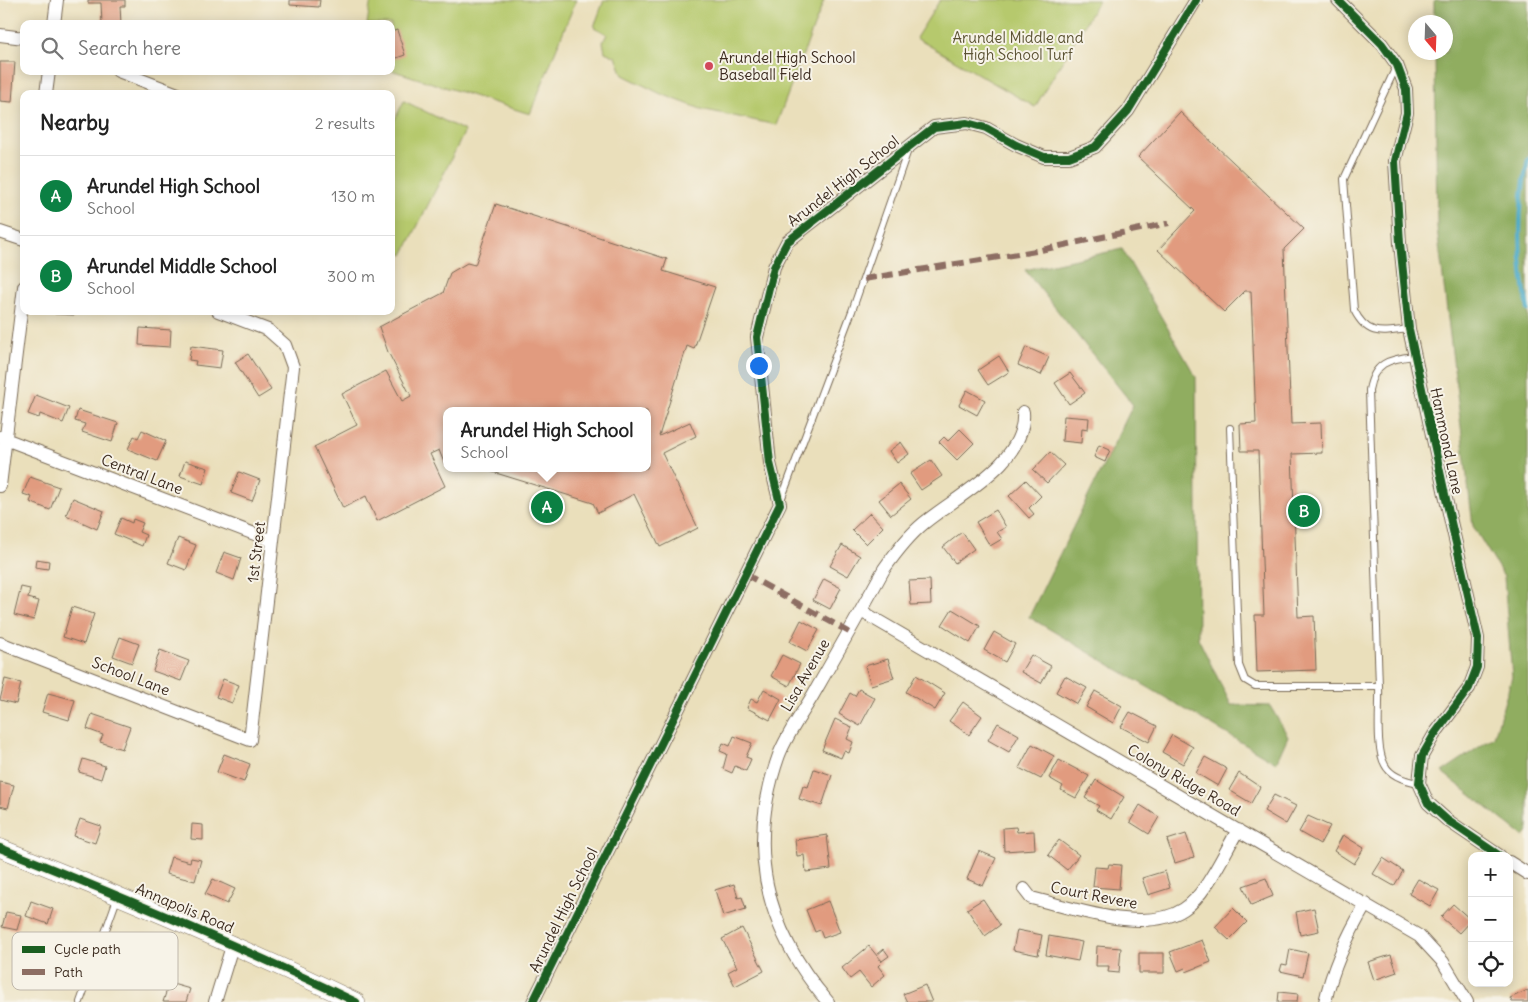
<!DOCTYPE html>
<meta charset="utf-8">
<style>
:root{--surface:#fff;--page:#f6f6f6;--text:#222;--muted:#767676;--line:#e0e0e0;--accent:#0b8043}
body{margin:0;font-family:Delius,sans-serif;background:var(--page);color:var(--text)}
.controls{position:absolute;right:15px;bottom:15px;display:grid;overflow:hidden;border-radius:10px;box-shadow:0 2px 12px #0003}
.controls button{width:45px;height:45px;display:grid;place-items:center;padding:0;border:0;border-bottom:1px solid var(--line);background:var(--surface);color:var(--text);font:25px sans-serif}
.compass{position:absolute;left:1408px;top:15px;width:45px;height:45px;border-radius:50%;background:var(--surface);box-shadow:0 2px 12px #0003;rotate:161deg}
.you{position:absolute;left:758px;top:365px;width:18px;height:18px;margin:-12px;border:4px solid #fff;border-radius:50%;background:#1a73e8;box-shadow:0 0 0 8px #1a73e833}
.badge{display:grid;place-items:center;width:32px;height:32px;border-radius:50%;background:var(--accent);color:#fff;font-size:16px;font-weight:700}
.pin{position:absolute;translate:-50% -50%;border:2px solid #fff;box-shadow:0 1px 5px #0006}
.popup{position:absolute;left:443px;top:407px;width:208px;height:65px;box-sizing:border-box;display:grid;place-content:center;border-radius:10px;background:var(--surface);filter:drop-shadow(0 1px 4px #0005);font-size:16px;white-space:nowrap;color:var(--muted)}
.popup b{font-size:19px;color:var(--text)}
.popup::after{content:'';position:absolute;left:50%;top:100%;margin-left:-10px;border:10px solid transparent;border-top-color:var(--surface)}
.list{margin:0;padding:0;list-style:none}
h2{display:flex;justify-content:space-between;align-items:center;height:65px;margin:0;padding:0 20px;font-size:21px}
h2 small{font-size:16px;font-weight:400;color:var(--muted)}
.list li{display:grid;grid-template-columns:32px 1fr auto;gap:15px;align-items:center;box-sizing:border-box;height:80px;padding:0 20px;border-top:1px solid var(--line)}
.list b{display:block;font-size:19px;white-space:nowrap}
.list p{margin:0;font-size:16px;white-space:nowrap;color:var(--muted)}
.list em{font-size:16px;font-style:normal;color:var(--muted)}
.icon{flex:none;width:28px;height:28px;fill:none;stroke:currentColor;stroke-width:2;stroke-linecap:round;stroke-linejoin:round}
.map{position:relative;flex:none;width:1528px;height:1002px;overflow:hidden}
.search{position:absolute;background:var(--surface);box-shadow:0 2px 12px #0003;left:20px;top:20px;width:375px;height:55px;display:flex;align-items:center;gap:12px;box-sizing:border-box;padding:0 18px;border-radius:10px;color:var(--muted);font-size:19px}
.panel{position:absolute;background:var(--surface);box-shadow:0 2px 12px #0003;left:20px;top:90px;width:375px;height:225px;border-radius:10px}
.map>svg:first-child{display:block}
.green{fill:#b6c96d;stroke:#787a46}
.forest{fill:#90ad60;stroke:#666c3f}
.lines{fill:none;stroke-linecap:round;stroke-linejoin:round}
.stream{stroke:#4babca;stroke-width:4}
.building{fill:#e19b7f}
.lane-casing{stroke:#786955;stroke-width:8}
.street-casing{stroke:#786955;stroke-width:14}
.secondary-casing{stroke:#786955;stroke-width:19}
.lane{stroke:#fff;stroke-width:6}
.street{stroke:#fff;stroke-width:12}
.secondary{stroke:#fff;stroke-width:18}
.quiet{stroke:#8d6e63;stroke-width:6;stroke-dasharray:12 6;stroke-linecap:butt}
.cycleway-casing{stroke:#f7f3e8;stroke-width:11}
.cycleway{stroke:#1b5e20;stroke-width:8}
.poi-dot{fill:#d1495b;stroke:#f7f3e8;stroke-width:2}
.labels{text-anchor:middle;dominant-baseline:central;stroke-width:4;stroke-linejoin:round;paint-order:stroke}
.park-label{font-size:15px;fill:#5a5232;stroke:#f7f3e8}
.poi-label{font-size:15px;fill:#3b2a1e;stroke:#f7f3e8;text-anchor:start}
.street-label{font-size:15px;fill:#3b2a1e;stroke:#f7f3e8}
.key{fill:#f7f3e8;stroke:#bfb7ab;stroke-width:1}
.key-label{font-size:14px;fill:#3b2a1e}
</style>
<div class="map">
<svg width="1528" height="1002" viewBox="0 0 1528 1002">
<rect width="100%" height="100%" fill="#f7f3e8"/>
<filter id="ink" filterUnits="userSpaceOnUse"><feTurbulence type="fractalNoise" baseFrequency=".02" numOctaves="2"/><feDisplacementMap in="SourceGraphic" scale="10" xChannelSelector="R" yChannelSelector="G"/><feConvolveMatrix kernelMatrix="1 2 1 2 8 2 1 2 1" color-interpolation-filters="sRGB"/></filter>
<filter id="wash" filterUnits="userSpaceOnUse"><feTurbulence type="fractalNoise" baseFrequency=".0096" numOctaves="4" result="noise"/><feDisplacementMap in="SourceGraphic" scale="20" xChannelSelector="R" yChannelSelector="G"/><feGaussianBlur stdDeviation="1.12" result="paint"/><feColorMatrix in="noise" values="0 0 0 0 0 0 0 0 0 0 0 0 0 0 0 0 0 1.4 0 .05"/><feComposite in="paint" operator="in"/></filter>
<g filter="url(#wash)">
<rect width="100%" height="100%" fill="#eadfbb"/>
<path class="green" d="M371,0h205l-46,114 -139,-44v-46h-24z
M604,0h220l-48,125 -75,-16 -40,-15 -38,-19 -7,-18 -11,-5 -2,-10 4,-8 -13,-7z
M940,0h159l-64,107 -119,-69z
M404,101l61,30 -62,124 -12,-6v-122z"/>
<path class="forest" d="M1434,0h94v832l-4,5 -82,-65 52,-35 18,-60 -8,-100 -31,-51 -36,-298 -2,-175 11,-1v-30h-12z
M1122,249l74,128 2,261 33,67 39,1 18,30 -12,27 -247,-146 104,-212 -108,-135z"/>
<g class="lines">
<path class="stream" d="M1528,159c-11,50 -10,101 0,151"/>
</g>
<g id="blocks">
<path class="building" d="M88,0h37v6h-5l1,18h-19l-1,-21h-13z
M290,0h30l-1,7 -29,-2z
M397,30l8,25 -14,5v-28z
M0,62h15l-3,40 -12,-1z
M1180,112l124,117 -20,20 7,175 30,-1 1,30 -30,1 6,163 16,-1 2,54 -59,2 -2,-57h9l-6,-164h-17l-1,-27 16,-1 -5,-132h-6l-21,21 -66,-62 37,-39 -57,-54z
M496,204l171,55 -4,12 52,16 -21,62 -7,-3 -28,90 31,-14 6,14 -34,17 36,75 -38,19 -26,-53 -36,19 -5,-10 -110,-34 164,-1v-57h-200v53l-2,1 -6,-15 -9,4 15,32 -68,35 -11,-25 -23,12 -29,-61 43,-22 -15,-31 44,-23 16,30 9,-5 -23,-44 -9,-25 64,-34 7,-20 17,-10 8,2z
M55,311h20v4l-20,-1z
M140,328l31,2 -1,17 -31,-2z
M191,346l32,4 -3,18 -25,-3 1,-4 -7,-1z
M1026,347l23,10 -8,18 -23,-10z
M248,354l23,36 -13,8 -23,-36z
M999,356l10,16 -21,13 -10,-15z
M1070,373l15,20 -16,11 -14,-21z
M967,390l18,10 -8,15 -18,-10z
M36,395l33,13 -6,15 -23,-9 -1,4 -11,-4z
M78,410l40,13 -6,19 -30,-10 3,-8 -10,-3z
M1064,416l25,2 -1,11 -6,-1 -1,15 -19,-2z
M960,429l14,14 -17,17 -18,-18 5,-5 4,4z
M142,430l24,11 -9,20 -29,-12 6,-13 4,2z
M901,442l8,12 -12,9 -8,-12z
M1099,445l11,5 -5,12 -11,-5z
M1050,452l14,13 -17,18 -14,-13z
M931,460l11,16 -21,14 -11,-16z
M185,461l23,7 -5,16 -23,-8z
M239,472l21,8 -8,21 -21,-8z
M30,477l29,10 -9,23 -20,-8 2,-5 -9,-3z
M1026,480l15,16 -12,12 5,6 -5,4 -20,-22z
M899,484l12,15 -20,16 -12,-15z
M73,498l31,13 -7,18 -31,-14z
M996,510l10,17 -9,5 5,7 -12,7 -14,-24z
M870,513l13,14 -17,17 -14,-14z
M121,518l11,5 1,-4 10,4 -4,9 7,3 -4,11 -28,-12z
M962,532l12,17 -19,14 -12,-16z
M178,538l18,7 -10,25 -18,-7z
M842,545l18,11 -12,20 -18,-10z
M224,552l17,6 -7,22 -18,-7z
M36,559l13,2 -1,8 -13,-2z
M824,579l17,9 -11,21 -17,-9z
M930,580l1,24 -20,1 -2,-24z
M21,587l9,2 -2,9 11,3 -5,19 -20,-5z
M72,607l22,7 -10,30 -21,-7z
M952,609l28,17 -10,17 -28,-18z
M801,620l18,10 -12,21 -17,-9z
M994,632l21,12 -10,18 -21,-12z
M120,637l19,7 -7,19 -19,-7z
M160,650l29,11 -8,20 -28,-10z
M782,655l18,9 -11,22 -18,-10z
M1031,655l20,11 -10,17 -20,-11z
M888,659l6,19 -23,7 -6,-19z
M916,675l29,18 -10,17 -29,-18z
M1065,676l22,12 -10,16 -21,-12z
M5,679l16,4 -5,21 -16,-4z
M223,679l16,6 -7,18 -16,-6z
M764,689l17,10 -11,21 -23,-12 4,-9 6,3z
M859,689l16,9 -15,28 -21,-12 11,-21 5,3z
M1095,691l27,15 -9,17 -27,-16z
M48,693l27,7 -6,20 -27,-8z
M963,702l19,14 -13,19 -20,-14z
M1130,712l27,14 -8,16 -28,-15z
M92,714l38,13 -8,22 -22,-7 3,-7 -16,-6z
M835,719l17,8 -5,12 6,3 -4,11 -5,-2 -3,7 -19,-8z
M998,723l21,12 -10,17 -21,-12z
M1172,735l21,12 -10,17 -21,-12z
M734,736l18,7 -6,14 5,2 -5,12 -11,-5 -3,7 -9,-4 4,-15 -7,-3 3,-8 7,3z
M1032,744l22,12 -13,23 -22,-11z
M224,754l26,10 -6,18 -27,-10z
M1205,757l22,12 -9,17 -22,-13z
M83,759l22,7 -4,13 -22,-7z
M1059,760l30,16 -13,22 -15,-8 2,-4 -14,-8z
M814,769l18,6 -10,31 -23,-7 4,-13 5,1z
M1239,773l21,14 -9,16 -22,-13z
M1096,780l28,17 -13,22 -15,-9 3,-4 -14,-8z
M0,782l14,3 -6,23 -8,-2z
M1274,795l22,11 -10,18 -22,-13z
M1140,805l19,12 -10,17 -19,-12z
M1308,816l22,10 -10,18 -21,-12z
M80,819l21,7 -6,17 -21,-7z
M192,824l11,1v15l-12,-1z
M1016,827l1,5 17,-1 1,18 -31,2 -1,-23z
M1186,834l8,23 -19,6 -8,-23z
M827,835l4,34 -25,3 -2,-17 -7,1 -2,-16z
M1343,835l21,13 -10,16 -20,-13z
M1059,840l20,15 -12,15 -19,-15z
M979,851l17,7 -13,28 -16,-7z
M171,857l19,5 1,-4 10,2 -6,21 -29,-7z
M1383,858l20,13 -9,15 -21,-12z
M1109,864l12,1 -2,24 -26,-2 2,-20 13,1z
M1165,871l5,17 -22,7 -6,-17z
M1266,878l7,18 -22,9 -8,-19z
M213,879l22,10 -8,15 -22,-10z
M1418,879l21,11 -9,16 -21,-12z
M734,884l4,14 4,-1 4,12 -23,7 -8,-26z
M983,899l17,26 -15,11 -18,-27z
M31,901l22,8 -5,15 -22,-8z
M828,901l12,31 -17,6 -3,-8 -5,2 -9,-22z
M1453,904l18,16 -12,13 -18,-16z
M1233,908l14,14 -18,18 -14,-13z
M1314,908l5,23 -19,4 -4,-23z
M6,912l15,3 -4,15 -15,-3z
M742,928l22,43 -29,15 -7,-14 9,-5 -15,-28z
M1017,930l25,5 -4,20 -25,-5z
M1049,936l33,6 -4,19 -32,-6z
M1202,940l9,22 -25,10 -1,-4 -7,3 -8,-19z
M869,946l13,16 -4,4 7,9 -14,12 -12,-15 -9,7 -8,-11z
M1097,946l24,2 -2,25 -11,-1 1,-6h-13z
M884,949l5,7 -7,5 -5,-6z
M1290,949l18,4 -5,23 -23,-5 2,-7 5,1z
M1139,953h25v20h-25z
M1391,955l6,17 -23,8 -6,-18z
M169,983l21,6 -4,13h-23z
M925,985l7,17h-25l-4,-8z
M1528,990v12h-16l-2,-4z
M1279,992l19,2 -1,8h-19z"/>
</g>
</g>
<g filter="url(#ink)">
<use href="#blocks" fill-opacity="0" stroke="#786955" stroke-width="1"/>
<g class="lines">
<defs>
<path id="lane" d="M1396,67l-52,112 10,131c14,28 29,22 55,19
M1230,428l9,237 6,15 10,6h124c1,21 -4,62 6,79 6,12 22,16 34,18
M781,500l71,-189 56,-161
M1379,686l-10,-296c5,-27 19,-31 45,-34
M80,1002l38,-106"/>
<path id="street" d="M1338,0l44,44 15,21 9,24 1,24 -12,48 5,82 9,86 42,193 27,116 -1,29 -8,21 -35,47 -12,21 -3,27 9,20 19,17 53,36
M54,24l3,-24
M0,35l24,3
M118,71l60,23
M46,94l3,-23
M0,232l24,8
M0,437l273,104
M0,486l24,-199
M861,611l558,325 24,26 24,40
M0,643l250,97 43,-373 -8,-22 -17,-15 -50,-19
M1509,862l19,12
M1024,889l7,9c43,10 114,37 153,11 22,-14 40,-56 54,-79
M215,1002l18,-59
M533,1002l247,-498 -10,-41 -13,-126 17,-70 13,-25 147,-115 33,-4 19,5 30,17 28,12h25l26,-10 33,-36 68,-111
M828,1002c-64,-74 -82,-155 -49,-247 8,-21 23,-41 34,-60 24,-42 48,-84 71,-126 12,-17 24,-33 40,-46 34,-28 103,-61 99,-111
M1325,1002c8,-36 22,-66 41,-98"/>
<path id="secondary" d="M0,848c121,48 239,98 356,154"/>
</defs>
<use href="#lane" class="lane-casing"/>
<use href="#street" class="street-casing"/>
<use href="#secondary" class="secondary-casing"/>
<use href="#lane" class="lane"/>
<use href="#street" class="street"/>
<use href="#secondary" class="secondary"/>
<path class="quiet" d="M864,279l172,-28 133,-28
M745,574l104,58"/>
<defs>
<path id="cycleway" d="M1338,0l44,44 15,21 9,24 1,24 -12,48 5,82 9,86 42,193 27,116 -1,29 -8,21 -35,47 -12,21 -3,27 9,20 19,17 53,36
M0,848c121,48 239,98 356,154
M533,1002l247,-498 -10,-41 -13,-126 17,-70 13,-25 147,-115 33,-4 19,5 30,17 28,12h25l26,-10 33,-36 68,-111"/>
</defs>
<use href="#cycleway" class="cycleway-casing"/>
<use href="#cycleway" class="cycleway"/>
</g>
</g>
<circle class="poi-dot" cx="709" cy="66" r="5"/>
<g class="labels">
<g class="park-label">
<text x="1018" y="37">Arundel Middle and<tspan x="1018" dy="17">High School Turf</tspan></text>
</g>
<g class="poi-label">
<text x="719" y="57">Arundel High School<tspan x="719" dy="17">Baseball Field</tspan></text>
</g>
<g class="street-label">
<text transform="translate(843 181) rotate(-38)">Arundel High School</text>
<text transform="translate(1447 441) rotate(78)">Hammond Lane</text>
<text transform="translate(142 474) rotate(21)">Central Lane</text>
<text transform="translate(256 552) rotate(-83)">1st Street</text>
<text transform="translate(805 675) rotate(-60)">Lisa Avenue</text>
<text transform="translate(131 676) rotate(21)">School Lane</text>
<text transform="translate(1184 780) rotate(30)">Colony Ridge Road</text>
<text transform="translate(1094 895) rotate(11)">Court Revere</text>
<text transform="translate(185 908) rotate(23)">Annapolis Road</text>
<text transform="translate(563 910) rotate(-64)">Arundel High School</text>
</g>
</g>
<rect x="12" y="932" width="166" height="58" rx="8" class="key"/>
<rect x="22" y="946" width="23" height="7" fill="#1b5e20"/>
<rect x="22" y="969" width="23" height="6" fill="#8d6e63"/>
<g class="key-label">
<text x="54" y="954">Cycle path</text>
<text x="54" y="977">Path</text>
</g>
</svg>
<div class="controls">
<button>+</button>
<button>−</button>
<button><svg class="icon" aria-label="locate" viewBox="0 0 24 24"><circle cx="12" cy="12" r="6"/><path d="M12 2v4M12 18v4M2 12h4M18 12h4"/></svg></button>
</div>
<svg class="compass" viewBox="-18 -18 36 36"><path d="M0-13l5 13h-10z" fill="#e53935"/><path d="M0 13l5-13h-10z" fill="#767676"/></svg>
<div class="you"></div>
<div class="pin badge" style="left:547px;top:507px">A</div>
<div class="popup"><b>Arundel High School</b>School</div>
<div class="pin badge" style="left:1304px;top:511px">B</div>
<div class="search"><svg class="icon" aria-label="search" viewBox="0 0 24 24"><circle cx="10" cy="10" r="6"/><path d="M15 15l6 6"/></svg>Search here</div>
<section class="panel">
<h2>Nearby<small>2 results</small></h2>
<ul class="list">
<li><span class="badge">A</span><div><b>Arundel High School</b><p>School</p></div><em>130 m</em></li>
<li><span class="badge">B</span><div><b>Arundel Middle School</b><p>School</p></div><em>300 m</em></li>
</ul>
</section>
</div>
